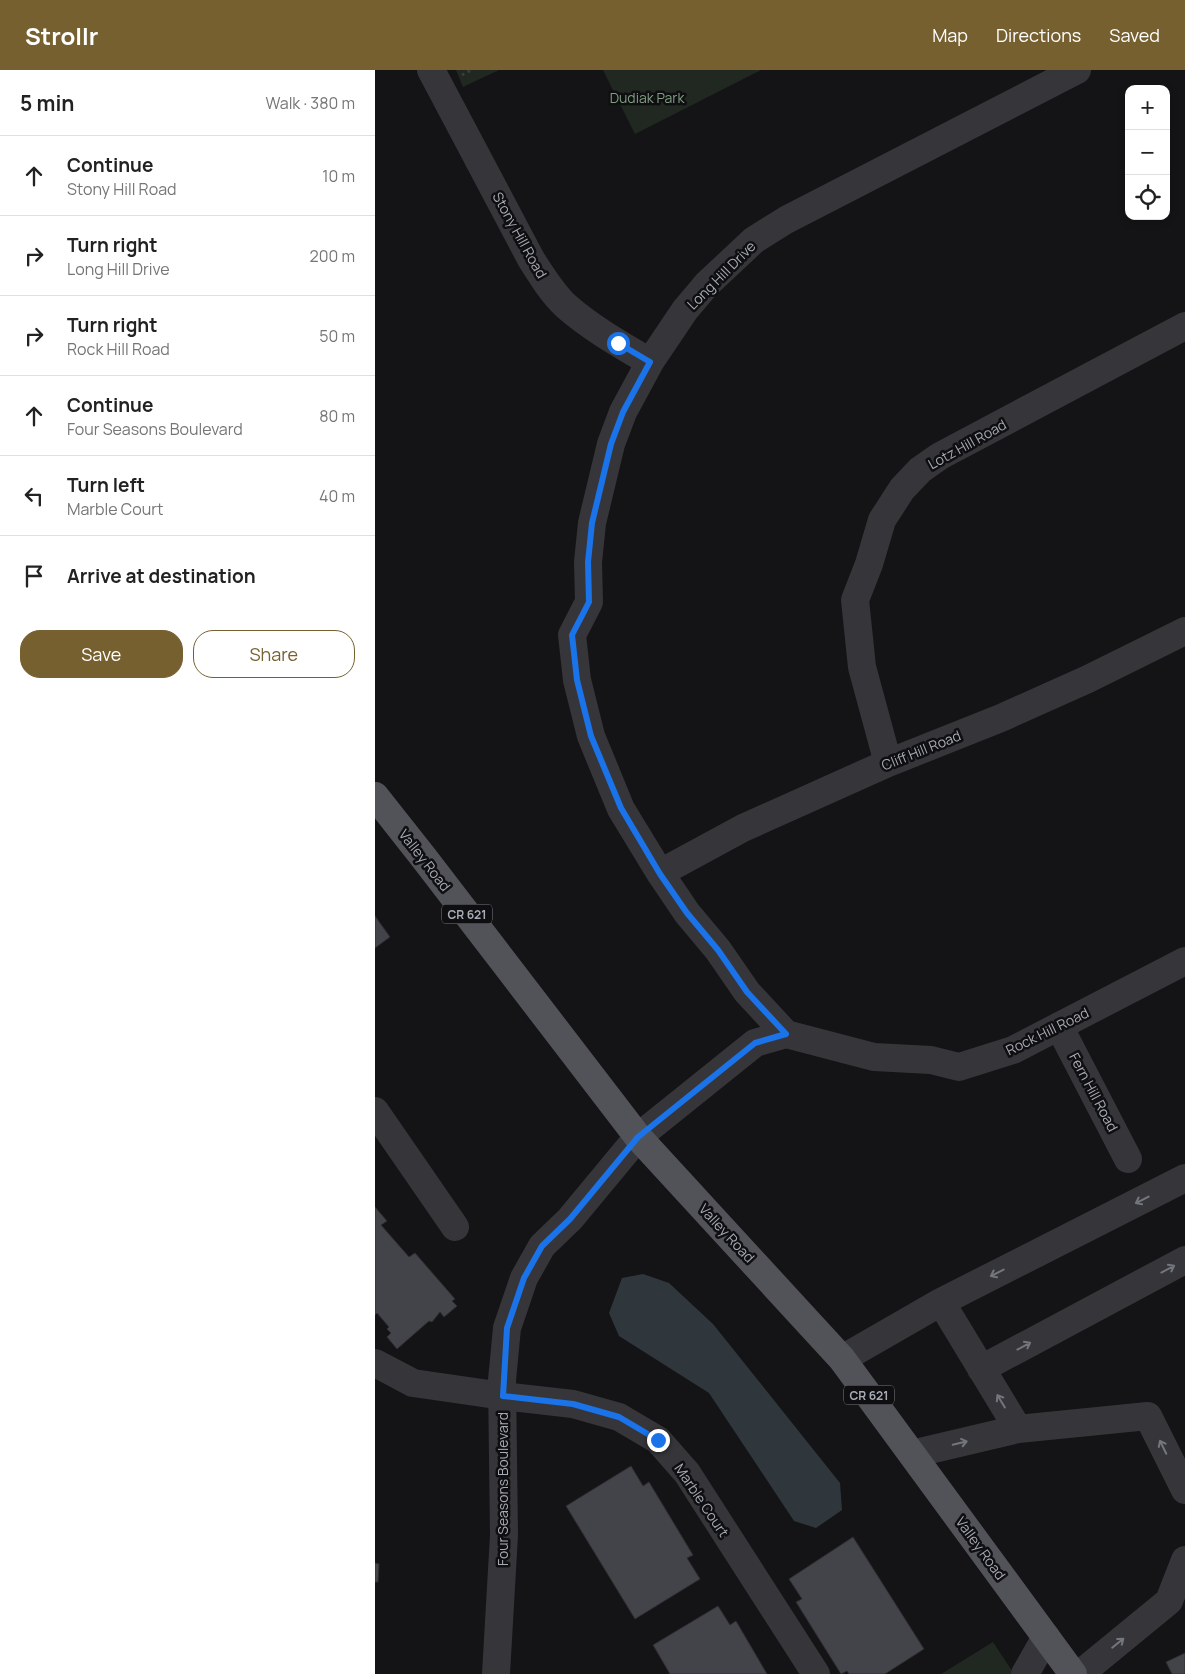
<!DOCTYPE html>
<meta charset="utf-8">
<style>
:root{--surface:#fff;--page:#f2f2f2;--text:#222;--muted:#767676;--line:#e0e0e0;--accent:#776030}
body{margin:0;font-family:Manrope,sans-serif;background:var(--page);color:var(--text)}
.controls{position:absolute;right:15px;top:15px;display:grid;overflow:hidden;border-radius:10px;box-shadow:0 2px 8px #0003}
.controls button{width:45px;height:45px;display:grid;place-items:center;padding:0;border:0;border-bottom:1px solid var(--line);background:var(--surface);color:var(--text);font:25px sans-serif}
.stop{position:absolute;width:15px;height:15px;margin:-11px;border:4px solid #1a73e8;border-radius:50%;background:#fff}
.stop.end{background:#1a73e8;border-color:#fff;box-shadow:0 1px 5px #0008}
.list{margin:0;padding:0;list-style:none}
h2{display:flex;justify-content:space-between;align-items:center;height:65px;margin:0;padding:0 20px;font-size:21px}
h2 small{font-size:16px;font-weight:400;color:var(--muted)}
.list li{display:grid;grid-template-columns:32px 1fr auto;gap:15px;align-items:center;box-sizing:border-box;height:80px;padding:0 20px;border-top:1px solid var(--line)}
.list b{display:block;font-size:19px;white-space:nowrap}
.list p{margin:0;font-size:16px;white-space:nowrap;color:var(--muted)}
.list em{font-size:16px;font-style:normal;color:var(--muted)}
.actions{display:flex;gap:10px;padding:15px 20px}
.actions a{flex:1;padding:11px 0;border:1px solid var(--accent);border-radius:20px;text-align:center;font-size:18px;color:var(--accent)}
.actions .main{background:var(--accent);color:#fff}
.icon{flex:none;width:28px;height:28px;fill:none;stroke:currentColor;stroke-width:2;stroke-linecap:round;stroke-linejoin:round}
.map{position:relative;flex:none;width:810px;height:1604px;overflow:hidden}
header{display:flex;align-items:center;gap:30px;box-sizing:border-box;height:70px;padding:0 25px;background:var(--accent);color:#fff}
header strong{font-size:24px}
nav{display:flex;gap:28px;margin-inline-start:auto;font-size:18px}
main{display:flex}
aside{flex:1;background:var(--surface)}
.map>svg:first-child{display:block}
.green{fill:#212822}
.water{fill:#2f373d}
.building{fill:#434449;stroke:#2e2e31}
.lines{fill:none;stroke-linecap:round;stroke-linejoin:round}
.path{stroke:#3c3d41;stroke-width:3;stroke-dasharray:2.5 4;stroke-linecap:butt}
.minor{stroke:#36363a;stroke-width:28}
.major{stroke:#525359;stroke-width:28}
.oneway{stroke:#74767e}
.route{stroke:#1a73e8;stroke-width:6}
.labels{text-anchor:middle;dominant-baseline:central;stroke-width:5;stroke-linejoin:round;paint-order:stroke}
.shield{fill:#0f0f11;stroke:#797c84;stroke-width:1}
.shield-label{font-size:12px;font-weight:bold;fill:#a7abb5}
.park-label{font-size:14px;fill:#809e82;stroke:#0f0f11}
.street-label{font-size:14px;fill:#a7abb5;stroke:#0f0f11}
</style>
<header>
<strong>Strollr</strong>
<nav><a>Map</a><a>Directions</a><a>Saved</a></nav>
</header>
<main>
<aside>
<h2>5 min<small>Walk · 380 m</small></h2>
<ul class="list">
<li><svg class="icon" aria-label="ahead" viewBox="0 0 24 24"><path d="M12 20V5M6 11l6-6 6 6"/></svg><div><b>Continue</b><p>Stony Hill Road</p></div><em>10 m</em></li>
<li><svg class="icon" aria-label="right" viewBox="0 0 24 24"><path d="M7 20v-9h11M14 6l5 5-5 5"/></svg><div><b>Turn right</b><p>Long Hill Drive</p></div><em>200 m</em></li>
<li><svg class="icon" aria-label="right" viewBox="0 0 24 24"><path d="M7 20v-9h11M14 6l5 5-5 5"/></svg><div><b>Turn right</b><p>Rock Hill Road</p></div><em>50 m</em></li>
<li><svg class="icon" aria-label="ahead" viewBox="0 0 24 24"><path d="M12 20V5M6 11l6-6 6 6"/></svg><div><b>Continue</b><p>Four Seasons Boulevard</p></div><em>80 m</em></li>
<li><svg class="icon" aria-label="left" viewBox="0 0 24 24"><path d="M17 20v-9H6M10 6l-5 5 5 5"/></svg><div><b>Turn left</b><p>Marble Court</p></div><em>40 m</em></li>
<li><svg class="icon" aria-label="arrive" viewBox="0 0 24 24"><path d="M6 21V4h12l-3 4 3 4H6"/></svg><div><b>Arrive at destination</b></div></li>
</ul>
<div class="actions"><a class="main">Save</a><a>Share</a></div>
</aside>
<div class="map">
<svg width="810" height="1604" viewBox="0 0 810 1604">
<rect width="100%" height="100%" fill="#141416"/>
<path class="green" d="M81,0h43l-36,17z
M228,0h158l-126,64z
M618,1572l21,32h-73z"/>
<path class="water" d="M268,1204l26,9 44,41 127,159 2,27 -26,18 -22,-7 -85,-128 -90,-57 -10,-23 13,-35z"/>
<path class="building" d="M0,846l15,21 -15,11z
M0,1137l12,14 -6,4 28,32 6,-4 40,46 -3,2 5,5 -13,11 -4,-5 -8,10 -3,-1 -32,28 -10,-12 4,-4 -4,-4 2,-2 -12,-14 -2,2z
M256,1396l12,20 6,-4 44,73 -6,3 13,21 -65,40 -69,-113z
M478,1467l71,112 -39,25h-36l-2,-3 -6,3 -45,-72 6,-3 -13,-20z
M0,1493l4,1 -1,18h-3z
M343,1536l12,19 6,-4 31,53h-97l-17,-29z
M810,1583v21h-13l-6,-12z"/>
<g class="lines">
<path class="path" d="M87,5l9,-5"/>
<path class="minor" d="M56,0l100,189c10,16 21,34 35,47 25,22 55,39 84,56
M513,693l-26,-96 -7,-67 14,-36 13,-44 20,-31 18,-19 20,-14 245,-130
M285,803l83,-45 145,-65 113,-45 87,-39 97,-48
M684,956l69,133
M411,964l-39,-42 -29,-42 -31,-37 -27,-40 -39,-64 -30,-73 -14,-56 -5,-45 17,-33 -1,-40 4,-39 19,-79 12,-32 27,-50 35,-52 22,-26 47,-44 32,-20 291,-150
M0,1041l80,116
M566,1232l77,127 130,-13 37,74
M467,1289l99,-57 244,-124
M0,1293l38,20 90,13 70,8 46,13 39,23 29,33 129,201
M606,1299l204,-109
M537,1384l106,-25
M121,1604l8,-139 -2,-155 5,-52 17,-50 18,-32 28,-27 68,-82 117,-94 31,-9 88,23 57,3 28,7 54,-17 172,-89
M650,1604l21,-37
M705,1604l89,-73 16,-41"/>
<path class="major" d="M0,726l49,62 214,279 204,222 231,315"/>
</g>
<defs><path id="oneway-shaft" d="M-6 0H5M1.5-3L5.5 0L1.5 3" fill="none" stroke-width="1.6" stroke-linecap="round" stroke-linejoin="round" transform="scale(1.25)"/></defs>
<g class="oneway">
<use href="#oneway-shaft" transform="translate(767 1130) rotate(153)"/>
<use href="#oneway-shaft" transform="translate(793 1199) rotate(-28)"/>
<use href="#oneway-shaft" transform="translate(622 1203) rotate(153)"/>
<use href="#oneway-shaft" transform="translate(649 1276) rotate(-28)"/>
<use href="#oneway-shaft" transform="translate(626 1331) rotate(-121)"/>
<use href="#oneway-shaft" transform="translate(585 1373) rotate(-13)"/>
<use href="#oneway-shaft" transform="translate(788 1377) rotate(-116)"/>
<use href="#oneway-shaft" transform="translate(743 1573) rotate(-39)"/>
</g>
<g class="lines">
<path class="route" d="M243,273l32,19 -27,50 -12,32 -19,79 -4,39 1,40 -17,33 5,45 14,56 30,72 39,66 27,39 31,37 29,42 39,42 -31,9 -117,94 -68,82 -28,27 -18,32 -17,50 -4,68 70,8 46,13 39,23"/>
</g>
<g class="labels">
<g class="shield">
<rect x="67" y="834.5" width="50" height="19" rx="4"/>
<rect x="469" y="1315.5" width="50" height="19" rx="4"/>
</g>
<g class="shield-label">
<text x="92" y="844">CR 621</text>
<text x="494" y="1325">CR 621</text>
</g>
<g class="park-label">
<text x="272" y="27">Dudiak Park</text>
</g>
<g class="street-label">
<text transform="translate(145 165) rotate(61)">Stony Hill Road</text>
<text transform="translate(346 205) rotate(-45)">Long Hill Drive</text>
<text transform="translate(592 374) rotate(-29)">Lotz Hill Road</text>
<text transform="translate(546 680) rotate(-22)">Cliff Hill Road</text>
<text transform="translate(50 790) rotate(52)">Valley Road</text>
<text transform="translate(672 961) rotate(-26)">Rock Hill Road</text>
<text transform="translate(719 1022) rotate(62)">Fern Hill Road</text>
<text transform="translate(352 1163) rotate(47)">Valley Road</text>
<text transform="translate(127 1419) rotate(-90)">Four Seasons Boulevard</text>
<text transform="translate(327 1430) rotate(56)">Marble Court</text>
<text transform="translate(606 1478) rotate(54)">Valley Road</text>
</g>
</g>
</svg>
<div class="controls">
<button>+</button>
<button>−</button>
<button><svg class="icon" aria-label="locate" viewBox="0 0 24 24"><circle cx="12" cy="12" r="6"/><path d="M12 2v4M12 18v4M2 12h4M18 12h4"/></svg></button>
</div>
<div class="stop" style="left:243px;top:273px"></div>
<div class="stop end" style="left:283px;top:1370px"></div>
</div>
</main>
